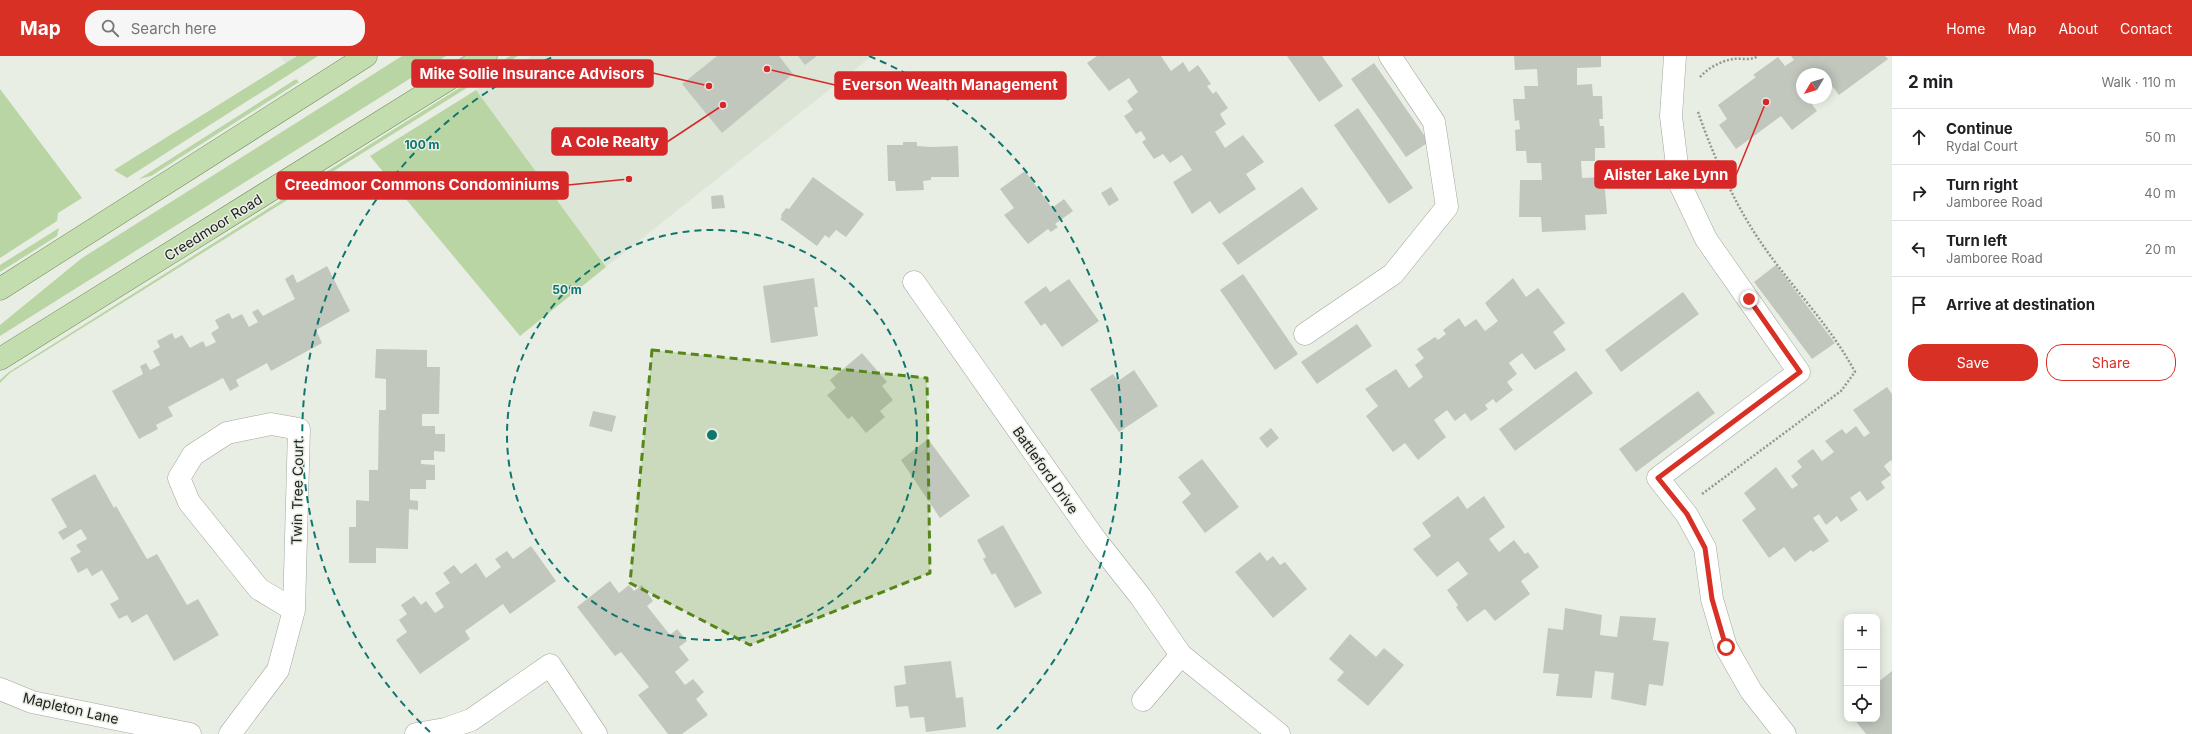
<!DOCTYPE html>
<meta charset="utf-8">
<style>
:root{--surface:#fff;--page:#f6f6f6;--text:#202124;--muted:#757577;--line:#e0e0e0;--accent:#d93025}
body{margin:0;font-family:Inter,sans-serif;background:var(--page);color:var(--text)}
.controls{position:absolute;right:12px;bottom:12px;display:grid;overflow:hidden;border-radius:8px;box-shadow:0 2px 10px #0003}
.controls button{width:36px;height:36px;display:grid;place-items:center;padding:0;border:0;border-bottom:1px solid var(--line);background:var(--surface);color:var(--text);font:20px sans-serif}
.compass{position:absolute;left:1796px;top:12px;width:36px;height:36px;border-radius:50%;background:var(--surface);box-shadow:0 2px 10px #0003;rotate:232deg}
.stop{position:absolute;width:12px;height:12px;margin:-9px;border:3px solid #d93025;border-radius:50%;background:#fff}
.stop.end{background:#d93025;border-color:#fff;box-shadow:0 1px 4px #0008}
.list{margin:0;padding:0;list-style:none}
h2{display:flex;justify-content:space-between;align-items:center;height:52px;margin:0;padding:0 16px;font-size:17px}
h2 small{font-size:13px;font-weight:400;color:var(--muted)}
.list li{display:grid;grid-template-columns:26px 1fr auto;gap:12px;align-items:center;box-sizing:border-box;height:56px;padding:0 16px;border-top:1px solid var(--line)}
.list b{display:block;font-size:15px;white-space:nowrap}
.list p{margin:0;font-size:13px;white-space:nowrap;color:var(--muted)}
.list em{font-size:13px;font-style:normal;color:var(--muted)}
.actions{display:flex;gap:8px;padding:12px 16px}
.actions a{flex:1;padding:9px 0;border:1px solid var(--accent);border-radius:16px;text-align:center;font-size:14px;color:var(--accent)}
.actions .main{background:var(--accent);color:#fff}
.icon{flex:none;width:22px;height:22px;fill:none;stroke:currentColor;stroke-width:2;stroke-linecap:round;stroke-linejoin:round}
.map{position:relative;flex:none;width:1892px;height:678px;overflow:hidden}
header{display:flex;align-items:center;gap:24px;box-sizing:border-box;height:56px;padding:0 20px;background:var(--accent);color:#fff}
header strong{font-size:19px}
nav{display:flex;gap:22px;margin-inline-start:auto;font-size:14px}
.search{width:280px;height:36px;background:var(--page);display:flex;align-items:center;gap:10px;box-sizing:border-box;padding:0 14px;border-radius:16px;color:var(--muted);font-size:15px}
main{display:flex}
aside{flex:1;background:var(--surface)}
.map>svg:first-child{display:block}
.built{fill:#dde6d6}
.green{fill:#b9d5a3}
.building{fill:#c2c7be}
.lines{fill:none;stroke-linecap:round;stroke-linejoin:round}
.street-casing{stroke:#a2a79e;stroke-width:23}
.primary-casing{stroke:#718d59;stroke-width:23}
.path{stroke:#949791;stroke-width:2.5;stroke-dasharray:2 2;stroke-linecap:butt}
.street{stroke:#fff;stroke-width:22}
.primary{stroke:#c4ddae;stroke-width:22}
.route{stroke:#d93025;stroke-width:5}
.marked{fill:#56861a;fill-opacity:0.2;stroke:#56861a;stroke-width:3;stroke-dasharray:8 5;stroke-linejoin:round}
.ring{fill:none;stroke:#0f766e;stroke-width:2;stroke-dasharray:7 5}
.labels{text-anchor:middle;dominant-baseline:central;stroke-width:3;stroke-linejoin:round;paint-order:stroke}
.street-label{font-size:14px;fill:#20221f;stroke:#e9eee5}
.centre{fill:#0f766e;stroke:#e9eee5;stroke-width:2}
.ring-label{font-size:12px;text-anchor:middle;font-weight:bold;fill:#0f766e;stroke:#e9eee5;stroke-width:3;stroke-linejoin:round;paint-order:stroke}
.leader{fill:none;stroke:#d62828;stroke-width:1.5}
.callout-dot{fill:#d62828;stroke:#e9eee5;stroke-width:1.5}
.callout{fill:#d62828;stroke:#d62828;stroke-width:1.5}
.callout-label{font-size:15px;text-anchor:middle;font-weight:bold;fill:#fff}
</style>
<header>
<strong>Map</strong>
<div class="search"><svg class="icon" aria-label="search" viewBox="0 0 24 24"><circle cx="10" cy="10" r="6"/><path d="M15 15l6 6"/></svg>Search here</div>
<nav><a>Home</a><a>Map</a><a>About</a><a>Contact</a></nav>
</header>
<main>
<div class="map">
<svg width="1892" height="678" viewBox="0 0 1892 678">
<rect width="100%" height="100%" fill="#e9eee5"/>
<path class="built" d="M280,0h17l-12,7z
M531,0h341l-266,211 -130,-177z"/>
<path class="green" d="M297,0h21l-191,122 -13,-8z
M402,0h44l-446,280v-11l82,-67z
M510,0h8l-508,317 -10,10v-3l9,-8z
M296,23l3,3 -148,94 -12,3z
M0,33l82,109 -24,15 -1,8 -57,37z
M476,34l130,177 -86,69 -150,-180z
M59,172l-2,8 -57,36v-7z"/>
<path class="building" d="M717,0h62l14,18 -71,59 -40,-49z
M798,0h19l-12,9z
M1097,0h64l10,15 12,-9 6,10 9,-7 13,19 -4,2 6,8 3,-3 12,17 -8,6 6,10 -11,8 10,16 18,-13 21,27 -18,12 10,15 -37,25 -9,-13 -18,13 -19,-32 19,-12 -10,-15 -12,8 -7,-9 -9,5 -12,-17 4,-3 -5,-8 -5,3 -12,-18 9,-6 -6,-9 11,-9 -9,-14 -20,13 -22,-28z
M1287,0h35l21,30 -24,16z
M1514,0h87v11l-24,1v17l15,-1 1,12h9l1,23h-4l1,7h4l1,22h-10v13h-14l1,17 22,-1 3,37 -22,1 1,15 -44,2 -1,-15h-22l1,-37h22l-1,-17h-14l-1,-12h-10l-1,-21 5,-1 -1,-9 -4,1 -2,-22h12l-1,-13h14l-1,-17 -22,1z
M1791,0h94l3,3 -49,36 -10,-13 -3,2v-10h-24v24h5l10,13 -25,19 -11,-14 -45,33 -17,-24 8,-6 -9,-14 38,-28 -3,-2 25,-18 7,9 9,-6z
M1374,7l55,79 -23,15 -55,-78z
M1358,52l55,80 -24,16 -55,-79z
M903,86h14v4l13,1 28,-1 1,31h-28v3l-8,1 1,9 -28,1 -1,-10h-7l-1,-36h16z
M1025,115l27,37 12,-9 9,12 -18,13 3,3 -7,5 -3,-3 -20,15 -24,-29 10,-7 -14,-19z
M813,121l51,37 -18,23 -10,-7 -7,8 -4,-3 -8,11 -37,-27 2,-2 -1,-2 5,-7 3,1z
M1111,131l8,13 -10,6 -8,-13z
M1302,131l16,22 -80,56 -16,-22z
M723,139l2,13 -13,1 -1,-13z
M1776,209l59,78 -23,16 -58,-77z
M327,210l23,45 -34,19 6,13 -51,28 -4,-8 -31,17 3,6 -9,5 -7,-13 -55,29 5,9 -17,9 2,4 -19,10 -27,-48 31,-17 -3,-8 6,-3 4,7 10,-5 -7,-14 7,-4 -3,-6 15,-8 3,6 7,-4 8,13 13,-7 3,6 10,-5 -5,-9 8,-5 -4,-8 14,-7 3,6 10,-5 7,13 9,-5 -6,-10 6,-3 5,7 32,-17 -10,-20 8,-5 4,9z
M1243,218l55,80 -23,16 -55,-80z
M814,222l4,29h-4l4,29 -47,7 -8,-57z
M1513,222l13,19 12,-9 27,35 -12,9 13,18 -31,20 -13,-17 -13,10 8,11 -10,8 6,8 -17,13 -3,-4 -8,6 3,4 -17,12 -6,-8 -10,8 -8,-11 -13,10 12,17 -28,23 -13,-17 -12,9 -27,-36 12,-10 -13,-17 31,-20 13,19 14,-11 -8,-12 9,-7 -7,-9 18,-12 3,3 8,-6 -3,-4 16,-12 6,9 11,-8 9,12 8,-6 5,-4 -13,-18z
M1069,223l30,42 -37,26 -17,-24 -4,3 -17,-24 22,-16 4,6z
M1683,236l16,22 -78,58 -16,-22z
M1357,268l15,22 -55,38 -16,-22z
M376,293l51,1v17h13l-1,47h-17v12h13v8h10v18l-11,-1v9h-13v4l14,1v15h-9v9h-16v11l8,1v9l-9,-1 -1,40 -32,-1v15h-27v-36h7v-27l13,1v-31h9l1,-60h7v-31l-11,-1z
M862,297l25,29 -5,4 11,14 -13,11 5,6 -19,16 -14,-17 -4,3 -21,-24 9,-7 -6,-8z
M1134,314l24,36 -39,26 -29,-43 23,-15 5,7z
M1576,315l17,22 -78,58 -16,-22z
M1887,331l5,7v68l-1,-2 -7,6 7,9 -10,7 4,6 -18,13 -7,-10 -10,7 8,12 -17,12 -4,-6 -11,9 -7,-11 -6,4 16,23 -16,11 -2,-2 -16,12 -11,-15 -15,11 -27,-38 14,-11 -12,-16 32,-26 16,22 6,-4 -7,-9 11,-9 -5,-6 16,-12 9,12 12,-9 -9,-11 17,-12 4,5 10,-8 8,11 6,-4 -17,-23z
M1698,335l17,22 -79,59 -17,-23z
M593,355l23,5 -4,16 -23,-6z
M1271,372l8,10 -12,10 -8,-10z
M928,383l42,57 -30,22 -39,-58z
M1202,403l37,48 -34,26 -23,-31 9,-8 -13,-17z
M95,418l19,34 2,-2 31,53 10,-5 30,51 11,-6 21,36 -45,26 -27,-47 -15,9 -5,-8 -8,4 -9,-15 9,-5 -17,-29 -10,6 -5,-8 -9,5 -8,-15 11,-6 -5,-7 11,-6 -6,-10 -18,11 -5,-8 9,-5 -16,-28z
M1458,440l9,13 17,-13 21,31 -16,12 10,13 15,-12 11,14 3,-2 11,15 -18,14 9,13 -35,27 -10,-12 -18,13 -11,-15 2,-2 -11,-15 21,-16 -10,-13 -21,16 -24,-28 18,-13 -9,-13z
M1003,469l39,68 -27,15 -20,-35 -3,2 -8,-14 -1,-2 3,-2 -9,-17z
M531,490l25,35 -46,33 -7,-10 -38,27 5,8 -50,35 -24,-34 11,-8 -8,-12 8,-6 -6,-9 13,-9 7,9 5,-4 9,12 9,-6 -9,-14 15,-10 -7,-10 11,-8 7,9 15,-11 10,15 15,-11 -6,-8 12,-8 6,8z
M1260,496l7,9 6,-5 7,9 5,-3 22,27 -34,29 -38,-46z
M610,525l9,12 10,-8 5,6 8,-6 11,16 -6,5 23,29 7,-6 10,12 -8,6 10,13 -14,12 10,13 8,-6 11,13 -8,7 12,16 -26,19h-14l-30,-39 11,-8 -28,-35 -6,4 -38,-49z
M1565,552l37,7 -2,20 17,2 3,-21 36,2 -3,22 16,2 -6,44 -14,-2 -3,22 -35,-7 3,-26 -19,-2 -3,27 -36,-2 3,-22 -16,-1 5,-45 15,2z
M1350,578l26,23 8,-9 20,17 -36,41 -31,-26 7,-8 -15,-13z
M951,605l5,37 7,-1 3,30 -40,5 -2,-15 -14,1 -2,-12 -12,1 -2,-21 12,-2 -2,-18z
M1892,615v63h-26l-12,-15h23v-36z"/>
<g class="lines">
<defs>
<path id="street" d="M1675,0l-4,60 8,66 27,57 93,133 -141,106 29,37 18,33 7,51 14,48 25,44 34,43
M914,226l181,257 45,57 41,59 98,79
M1305,278l88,-60 54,-67 -13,-85 -44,-66
M0,633l32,13 158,32
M1143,644l38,-45
M230,678l48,-64 16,-60 5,-181 -28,-5 -44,9 -34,22 -14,23 10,24 70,87 35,21
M416,678l29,-5 26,-9 79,-55 46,69"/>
<path id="primary" d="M0,233l366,-233
M0,303l486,-303"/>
</defs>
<use href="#street" class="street-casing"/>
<use href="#primary" class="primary-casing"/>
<path class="path" d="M1700,21c8,-9 21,-16 33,-18 8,-1 18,2 25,-3
M1698,56c14,40 33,84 56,120 31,49 74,89 101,140l-14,19 -139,103"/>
<use href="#street" class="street"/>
<use href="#primary" class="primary"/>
</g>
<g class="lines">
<path class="route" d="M1726,591l-14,-48 -7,-51 -18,-34 -29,-36 142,-106 -51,-73"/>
</g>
<path class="marked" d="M652,294l275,28 3,195 -180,72 -120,-62z"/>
<g class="ring">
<circle cx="712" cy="379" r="205"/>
<path d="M430 676A410 410 0 0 1 555 0M869 0A410 410 0 0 1 994 676"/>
</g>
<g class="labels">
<g class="street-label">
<text transform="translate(213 171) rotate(-32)">Creedmoor Road</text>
<text transform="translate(1046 414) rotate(55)">Battleford Drive</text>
<text transform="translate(297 436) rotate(-89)">Twin Tree Court</text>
<text transform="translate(71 652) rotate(13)">Mapleton Lane</text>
</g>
</g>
<circle cx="712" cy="379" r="6" class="centre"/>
<g class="ring-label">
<text x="422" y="93">100 m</text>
<text x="567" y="238">50 m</text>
</g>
<path class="leader" d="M709 30L653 17M767 13L835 29M723 49L667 86M1766 46L1736 119M629 123L568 129"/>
<g class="callout-dot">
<circle cx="709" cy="30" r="4"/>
<circle cx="767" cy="13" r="4"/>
<circle cx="723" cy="49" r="4"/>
<circle cx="1766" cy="46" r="4"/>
<circle cx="629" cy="123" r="4"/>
</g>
<g class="callout">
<rect x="412" y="4" width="241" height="27" rx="4"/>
<rect x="835" y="16" width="231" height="27" rx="4"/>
<rect x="552" y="72" width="115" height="27" rx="4"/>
<rect x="1595" y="105" width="141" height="27" rx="4"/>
<rect x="277" y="116" width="291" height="27" rx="4"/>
</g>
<g class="callout-label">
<text x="532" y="23">Mike Sollie Insurance Advisors</text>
<text x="950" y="34">Everson Wealth Management</text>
<text x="610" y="91">A Cole Realty</text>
<text x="1666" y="124">Alister Lake Lynn</text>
<text x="422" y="134">Creedmoor Commons Condominiums</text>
</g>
</svg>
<div class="controls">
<button>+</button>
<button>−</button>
<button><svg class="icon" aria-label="locate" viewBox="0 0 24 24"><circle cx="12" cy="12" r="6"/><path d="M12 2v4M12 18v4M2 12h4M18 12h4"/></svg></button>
</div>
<svg class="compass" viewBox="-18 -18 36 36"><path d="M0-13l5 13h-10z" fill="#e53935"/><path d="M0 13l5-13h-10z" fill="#757577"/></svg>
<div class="stop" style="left:1726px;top:591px"></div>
<div class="stop end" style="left:1749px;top:243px"></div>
</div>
<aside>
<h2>2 min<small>Walk · 110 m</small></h2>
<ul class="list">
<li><svg class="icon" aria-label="ahead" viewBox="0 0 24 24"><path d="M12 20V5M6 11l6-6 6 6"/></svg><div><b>Continue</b><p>Rydal Court</p></div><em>50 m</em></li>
<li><svg class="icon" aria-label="right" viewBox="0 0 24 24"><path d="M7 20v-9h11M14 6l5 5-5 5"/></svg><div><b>Turn right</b><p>Jamboree Road</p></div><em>40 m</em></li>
<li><svg class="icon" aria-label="left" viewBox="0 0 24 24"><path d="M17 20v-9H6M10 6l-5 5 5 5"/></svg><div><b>Turn left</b><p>Jamboree Road</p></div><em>20 m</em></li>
<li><svg class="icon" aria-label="arrive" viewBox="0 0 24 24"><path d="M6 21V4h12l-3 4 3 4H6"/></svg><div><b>Arrive at destination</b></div></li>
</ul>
<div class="actions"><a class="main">Save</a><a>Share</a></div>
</aside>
</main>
